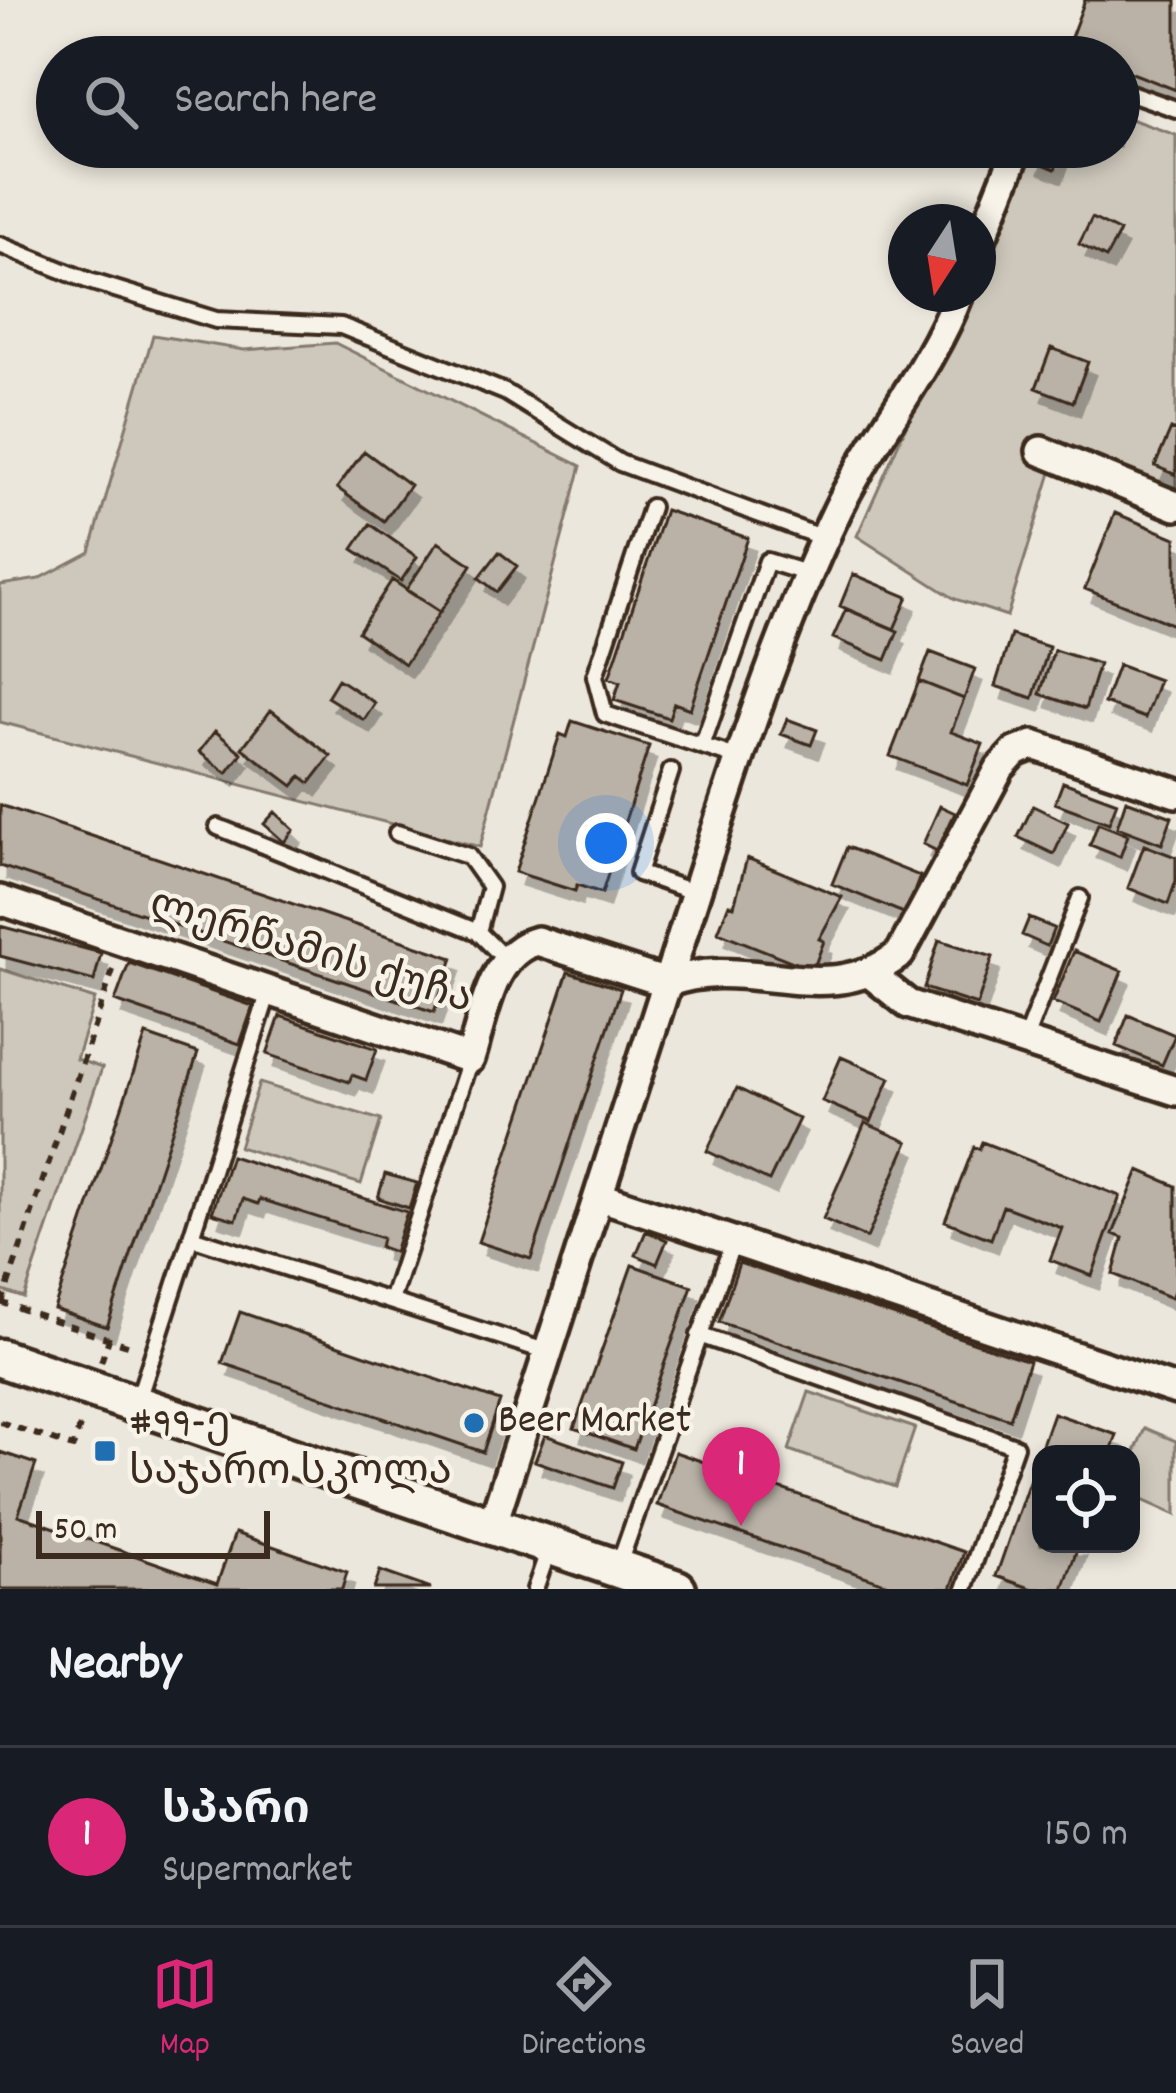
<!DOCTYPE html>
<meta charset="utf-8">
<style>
:root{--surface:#171b24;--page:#242831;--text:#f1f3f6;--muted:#9ea1a6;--line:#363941;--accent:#db2777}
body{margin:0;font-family:Dekko,"Noto Sans Georgian",sans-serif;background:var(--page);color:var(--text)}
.controls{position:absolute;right:36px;bottom:36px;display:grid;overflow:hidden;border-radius:24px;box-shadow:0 6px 18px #0003}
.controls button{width:108px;height:108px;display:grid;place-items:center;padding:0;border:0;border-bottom:3px solid var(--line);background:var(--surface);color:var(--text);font:60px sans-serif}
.compass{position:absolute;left:888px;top:204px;width:108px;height:108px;border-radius:50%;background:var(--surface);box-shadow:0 6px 18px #0003;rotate:192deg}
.scale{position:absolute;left:36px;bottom:30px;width:234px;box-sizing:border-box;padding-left:12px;border:6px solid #3b2a1e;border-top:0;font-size:33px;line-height:42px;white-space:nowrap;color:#3b2a1e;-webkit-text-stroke:9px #f7f3e8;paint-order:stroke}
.you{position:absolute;left:606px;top:843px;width:42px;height:42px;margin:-30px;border:9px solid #fff;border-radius:50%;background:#1a73e8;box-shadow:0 0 0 18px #1a73e833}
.badge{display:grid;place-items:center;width:78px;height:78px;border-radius:50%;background:var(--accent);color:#fff;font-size:39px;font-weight:700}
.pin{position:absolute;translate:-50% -99px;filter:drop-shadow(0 3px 6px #0008)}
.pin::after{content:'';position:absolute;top:63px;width:42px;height:36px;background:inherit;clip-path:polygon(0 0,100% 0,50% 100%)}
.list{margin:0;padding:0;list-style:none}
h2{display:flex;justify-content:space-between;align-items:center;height:156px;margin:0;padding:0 48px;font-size:51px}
h2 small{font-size:39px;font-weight:400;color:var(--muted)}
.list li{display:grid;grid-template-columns:78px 1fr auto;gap:36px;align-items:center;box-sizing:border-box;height:180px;padding:0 48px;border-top:3px solid var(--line)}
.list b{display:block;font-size:45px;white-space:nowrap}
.list p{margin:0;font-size:39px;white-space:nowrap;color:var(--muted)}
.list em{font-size:39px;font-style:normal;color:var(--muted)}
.icon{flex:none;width:66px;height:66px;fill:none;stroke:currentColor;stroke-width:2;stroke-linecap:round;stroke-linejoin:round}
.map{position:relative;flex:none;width:1176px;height:1589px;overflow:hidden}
.search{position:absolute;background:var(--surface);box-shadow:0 6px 18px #0003;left:36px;right:36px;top:36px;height:132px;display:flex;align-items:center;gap:30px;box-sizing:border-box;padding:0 42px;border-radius:66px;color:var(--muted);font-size:45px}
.sheet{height:336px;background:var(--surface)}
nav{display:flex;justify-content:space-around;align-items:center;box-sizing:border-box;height:168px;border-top:3px solid var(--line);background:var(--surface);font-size:33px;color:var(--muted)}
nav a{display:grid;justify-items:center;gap:6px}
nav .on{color:var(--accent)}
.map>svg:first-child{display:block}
.green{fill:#cec8bc;stroke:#84796d;stroke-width:3}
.building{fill:#bab2a7;stroke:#3b2a1e;stroke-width:3;filter:url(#shadow)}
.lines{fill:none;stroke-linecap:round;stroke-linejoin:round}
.service-casing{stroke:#3b2a1e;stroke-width:22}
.minor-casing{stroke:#3b2a1e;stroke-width:36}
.secondary-casing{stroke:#3b2a1e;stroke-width:45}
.path{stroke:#3b2a1e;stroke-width:6;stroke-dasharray:9 9;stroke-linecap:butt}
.service{stroke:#f7f3e8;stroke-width:14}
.minor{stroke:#f7f3e8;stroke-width:27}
.secondary{stroke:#f7f3e8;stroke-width:36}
.poi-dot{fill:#1f6fb2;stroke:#f7f3e8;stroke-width:4.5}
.labels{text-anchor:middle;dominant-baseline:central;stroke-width:9;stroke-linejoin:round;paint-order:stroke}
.street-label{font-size:42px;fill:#3b2a1e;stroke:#f7f3e8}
.poi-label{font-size:42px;fill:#3b2a1e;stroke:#f7f3e8;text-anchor:start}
</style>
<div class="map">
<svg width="1176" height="1589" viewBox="0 0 1176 1589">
<defs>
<filter id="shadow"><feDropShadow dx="7" dy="13" stdDeviation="0" flood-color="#0004"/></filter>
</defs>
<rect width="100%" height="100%" fill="#ece7dc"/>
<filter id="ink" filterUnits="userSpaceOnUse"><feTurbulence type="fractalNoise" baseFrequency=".00833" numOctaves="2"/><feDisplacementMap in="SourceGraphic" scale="24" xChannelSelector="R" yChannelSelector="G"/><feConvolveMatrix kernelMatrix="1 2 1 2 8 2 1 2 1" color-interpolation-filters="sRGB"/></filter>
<g filter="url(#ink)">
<path class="green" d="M1119,115l57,20v363l-118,-48 -51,166 -52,-17 -98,-63 108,-242h13v-28l53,-119h88z
M153,335l91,15 91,-7 246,123 -101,381 -480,-125v-137l39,-6 51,-27z
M0,969l95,30 -19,60 26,9 -78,230 -24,-8z
M259,1083l122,37 -20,64 -122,-37z
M809,1392l106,36 -20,59 -106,-37z
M1145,1428l31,13v74l-45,-20v-34z"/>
<path class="building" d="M1085,0h91v90l-57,-22v-11h-29l-23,-9z
M1038,147h25l-8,22 -22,-9z
M1092,218l28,14 -14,26 -27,-14z
M1051,348l37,14 -15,40 -37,-14z
M1171,429l5,2v44l-21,-9z
M364,451l46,34 -26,36 -47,-33z
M665,510l83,28 -58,171 -16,-6 -5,15 -55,-18 6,-18 -11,-4z
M1115,513l61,25v88l-91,-37z
M370,524l47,33 -16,24 -48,-32z
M438,542l34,23 -32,47 -34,-22z
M499,552l18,14 -20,26 -18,-14z
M853,574l55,23 -14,32 -54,-23z
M392,580l48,32 -35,52 -47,-32z
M846,609l52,22 -12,29 -53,-22z
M1011,635l38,12 -16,51 -38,-12z
M1054,650l45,14 -14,45 -45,-15z
M930,652l45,17 -11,30 -45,-18z
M1118,665l41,15 -14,38 -41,-15z
M338,679l37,24 -11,17 -37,-23z
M919,681l45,18 -13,33 32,12 -16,41 -77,-29z
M271,710l60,46 -21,27 -9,-7 -8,10 -51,-38z
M787,719l30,11 -6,15 -30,-11z
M572,721l77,25 -47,147 -25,-8 -2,6 -60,-19 45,-138 7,3z
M215,731l27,22 -15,20 -28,-21z
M1063,782l54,20 -8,21 -54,-20z
M1126,800l46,17 -10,27 -45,-17z
M0,805l453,153 -19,54 -434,-146z
M940,806l15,7 -18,38 -14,-7z
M1033,806l35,17 -14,31 -36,-17z
M275,812l19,18 -10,12 -20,-18z
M1098,823l30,12 -8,22 -30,-12z
M1144,845l32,12v24l-8,23 -40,-16z
M847,847l73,29 -14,38 -74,-30z
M747,858l95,39 -23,42 5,2 -11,29 -95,-38 11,-28 5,2z
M1029,918l25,10 -7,18 -25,-11z
M0,926l101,27 -7,28 -94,-25z
M939,940l54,17 -16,48 -53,-17z
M1074,951l48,20 -21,51 -48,-20z
M129,963l124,43 -13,38 -125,-43z
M568,972l53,17 -90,270 -53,-17z
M1128,1015l47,20 -13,30 -46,-19z
M280,1016l97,33 -11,31 -14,-5 -3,7 -82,-28z
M146,1035l52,18 -91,274 -53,-18z
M841,1057l49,21 -19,44 -49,-21z
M737,1088l62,31 -30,62 -62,-30z
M865,1123l43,19 -41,96 -44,-19z
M982,1142l138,54 -28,80 -42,-16 12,-32 -59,-22 -12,33 -46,-18 29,-74 5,2z
M231,1156l176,56 -13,40 -14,-5 2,-9 -122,-39 -2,5 -15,-5 -7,21 -24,-7z
M1139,1170l37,16v100l-5,12 -58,-24 10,-36 -10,-4z
M385,1174l32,9 -8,25 -31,-10z
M646,1231l21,9 -10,24 -21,-9z
M739,1263l290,98 -19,58 -291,-97z
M632,1265l60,21 -58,163 -60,-21z
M240,1312l260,89 -17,51 -261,-89z
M1053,1413l64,22 -7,19h-69v90h38l-16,45h-30l-37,-13z
M545,1435l77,27 -9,26 -78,-27z
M0,1452l36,12 -18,51 199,69 18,-51 112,39 -5,17h-342z
M675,1452l289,100 -13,37h-49l-245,-84z
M380,1571l51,18h-57z"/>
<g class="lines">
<defs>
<path id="service" d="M1119,89l57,20
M0,245l89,36 127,39 125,6 164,66 115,71 206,76
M651,507l-56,169 10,38 137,45
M702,746l65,-185 42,13
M671,771l-33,102 58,20
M218,827l260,105 26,26
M397,833l71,23 22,31 -12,45
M269,991l-78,246 360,116
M1024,1042l56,-144
M391,1301l79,-242
M699,1335l316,111 -50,143
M137,1403l54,-166
M619,1564l114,-322
M535,1589l15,-43"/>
<path id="minor" d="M978,247l40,-100
M1041,451l135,55
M0,900l470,159c14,-42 20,-106 67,-118l130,42c51,-158 99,-324 171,-474 36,-74 91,-137 121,-215
M872,975l36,29 268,87
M601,1197l575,193
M492,1526l175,-543c79,-31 158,29 233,-29l100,-186 15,-16 18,-7 143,48"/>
<path id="secondary" d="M0,1358l677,231"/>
</defs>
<use href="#service" class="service-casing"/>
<use href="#minor" class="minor-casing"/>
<use href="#secondary" class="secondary-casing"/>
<path class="path" d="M0,1302l133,45
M2,1303l112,-336
M101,1362l8,-23
M0,1422l73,25 9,-27"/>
<use href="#service" class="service"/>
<use href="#minor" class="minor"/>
<use href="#secondary" class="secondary"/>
</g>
</g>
<g class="poi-dot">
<circle cx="474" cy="1423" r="12"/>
<rect x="93" y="1439" width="24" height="24" rx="6"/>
</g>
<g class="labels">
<g class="street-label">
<text transform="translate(310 955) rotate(17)">ლერწამის ქუჩა</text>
</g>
<g class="poi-label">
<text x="498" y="1423">Beer Market</text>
<text x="129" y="1427">#99-ე<tspan x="129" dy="48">საჯარო სკოლა</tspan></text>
</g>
</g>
</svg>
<div class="controls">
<button><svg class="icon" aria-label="locate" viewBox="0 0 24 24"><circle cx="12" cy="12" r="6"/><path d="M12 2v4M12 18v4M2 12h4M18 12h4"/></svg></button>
</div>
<svg class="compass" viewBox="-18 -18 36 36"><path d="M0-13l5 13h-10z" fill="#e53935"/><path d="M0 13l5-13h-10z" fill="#9ea1a6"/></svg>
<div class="scale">50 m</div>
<div class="you"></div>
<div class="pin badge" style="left:741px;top:1526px">1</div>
<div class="search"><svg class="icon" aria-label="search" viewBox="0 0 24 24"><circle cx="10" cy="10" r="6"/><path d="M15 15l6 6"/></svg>Search here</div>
</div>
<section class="sheet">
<h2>Nearby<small></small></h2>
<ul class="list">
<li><span class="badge">1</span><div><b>სპარი</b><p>Supermarket</p></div><em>150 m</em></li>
</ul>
</section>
<nav>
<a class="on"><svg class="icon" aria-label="map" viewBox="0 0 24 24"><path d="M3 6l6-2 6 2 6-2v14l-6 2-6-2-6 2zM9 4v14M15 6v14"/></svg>Map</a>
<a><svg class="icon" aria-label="directions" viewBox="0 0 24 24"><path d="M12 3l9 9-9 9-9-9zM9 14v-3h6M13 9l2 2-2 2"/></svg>Directions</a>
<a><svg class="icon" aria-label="saved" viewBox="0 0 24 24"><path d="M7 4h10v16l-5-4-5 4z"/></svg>Saved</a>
</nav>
